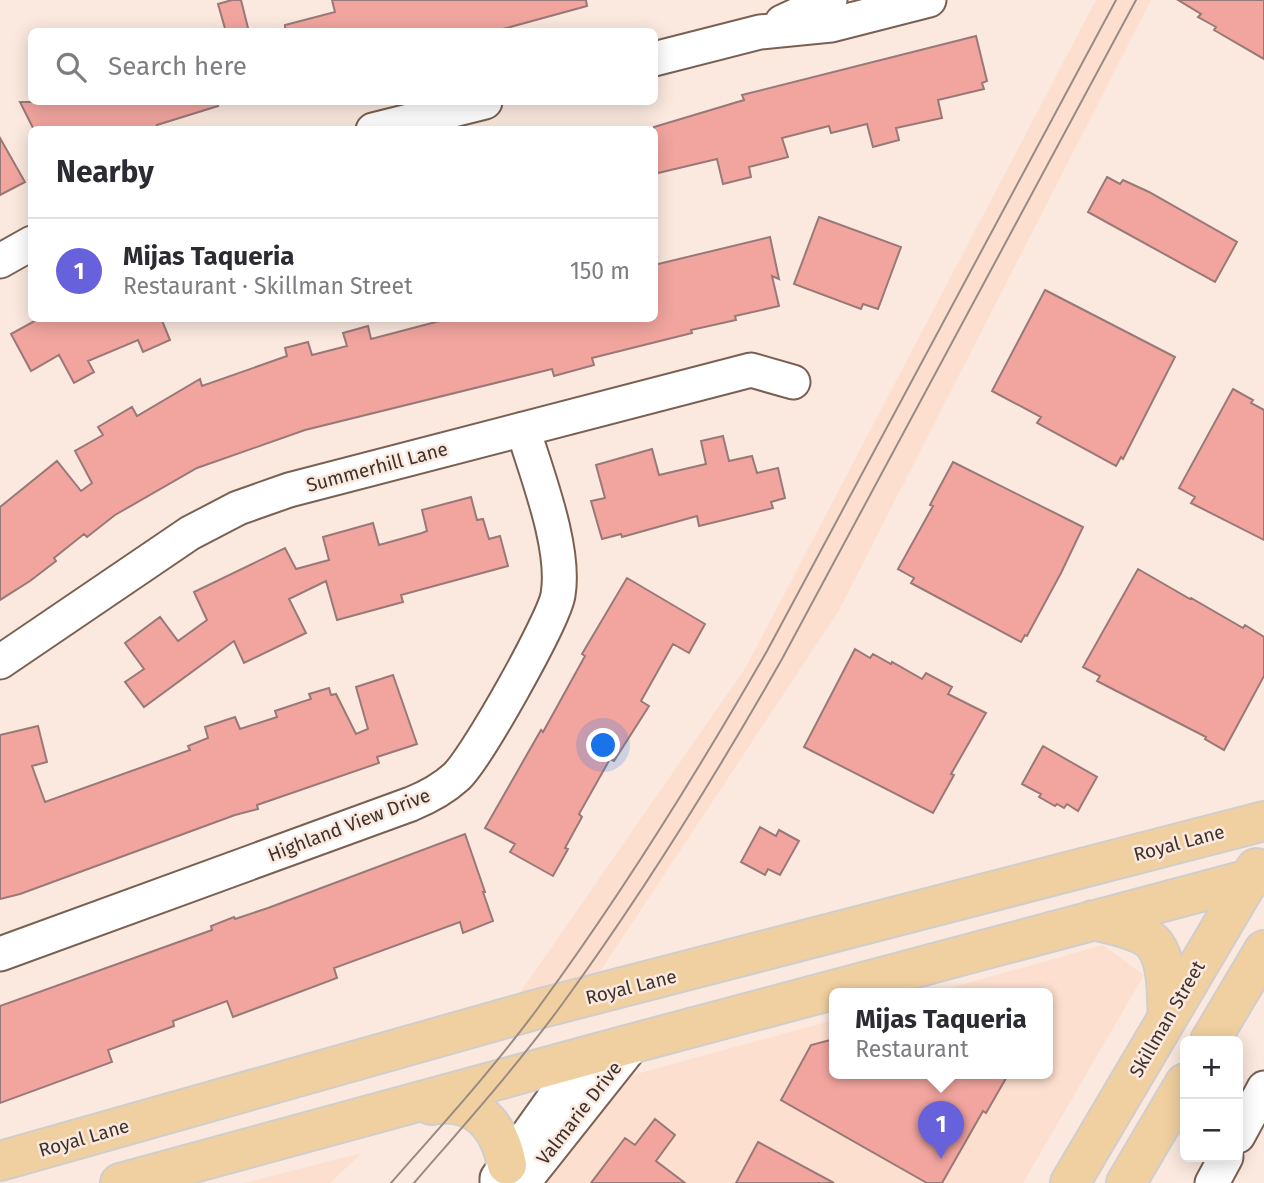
<!DOCTYPE html>
<meta charset="utf-8">
<style>
:root{--surface:#fff;--page:#f2f2f3;--text:#2b2b33;--muted:#7c7c81;--line:#e1e1e2;--accent:#6762db}
body{margin:0;font-family:"Fira Sans",sans-serif;background:var(--page);color:var(--text)}
.controls{position:absolute;right:21px;bottom:21px;display:grid;overflow:hidden;border-radius:10px;box-shadow:0 4px 18px #0003}
.controls button{width:63px;height:63px;display:grid;place-items:center;padding:0;border:0;border-bottom:2px solid var(--line);background:var(--surface);color:var(--text);font:35px sans-serif}
.you{position:absolute;left:604px;top:746px;width:24px;height:24px;margin:-18px;border:5px solid #fff;border-radius:50%;background:#1a73e8;box-shadow:0 0 0 10px #1a73e833}
.badge{display:grid;place-items:center;width:46px;height:46px;border-radius:50%;background:var(--accent);color:#fff;font-size:23px;font-weight:700}
.pin{position:absolute;translate:-50% -58px;filter:drop-shadow(0 2px 4px #0008)}
.pin::after{content:'';position:absolute;top:37px;width:24px;height:21px;background:inherit;clip-path:polygon(0 0,100% 0,50% 100%)}
.popup{position:absolute;left:829px;top:988px;width:224px;height:91px;box-sizing:border-box;display:grid;place-content:center;border-radius:10px;background:var(--surface);filter:drop-shadow(0 2px 5px #0005);font-size:23px;white-space:nowrap;color:var(--muted)}
.popup b{font-size:26px;color:var(--text)}
.popup::after{content:'';position:absolute;left:50%;top:100%;margin-left:-14px;border:14px solid transparent;border-top-color:var(--surface)}
.list{margin:0;padding:0;list-style:none}
h2{display:flex;justify-content:space-between;align-items:center;height:91px;margin:0;padding:0 28px;font-size:30px}
h2 small{font-size:23px;font-weight:400;color:var(--muted)}
.list li{display:grid;grid-template-columns:46px 1fr auto;gap:21px;align-items:center;box-sizing:border-box;height:105px;padding:0 28px;border-top:2px solid var(--line)}
.list b{display:block;font-size:26px;white-space:nowrap}
.list p{margin:0;font-size:23px;white-space:nowrap;color:var(--muted)}
.list em{font-size:23px;font-style:normal;color:var(--muted)}
.icon{flex:none;width:38px;height:38px;fill:none;stroke:currentColor;stroke-width:2;stroke-linecap:round;stroke-linejoin:round}
.map{position:relative;flex:none;width:1264px;height:1183px;overflow:hidden}
.search{position:absolute;background:var(--surface);box-shadow:0 4px 18px #0003;left:28px;top:28px;width:630px;height:77px;display:flex;align-items:center;gap:18px;box-sizing:border-box;padding:0 24px;border-radius:10px;color:var(--muted);font-size:26px}
.panel{position:absolute;background:var(--surface);box-shadow:0 4px 18px #0003;left:28px;top:126px;width:630px;height:196px;border-radius:10px}
.map>svg:first-child{display:block}
.built{fill:#fddfcf}
.building{fill:#f2a59f;stroke:#997977;stroke-width:2}
.lines{fill:none;stroke-linecap:round;stroke-linejoin:round}
.minor-casing{stroke:#796052;stroke-width:37}
.major-casing{stroke:#d0cecc;stroke-width:42}
.minor{stroke:#fff;stroke-width:33}
.major{stroke:#f0d0a0;stroke-width:38}
.tram{stroke:#998b83;stroke-width:2}
.labels{text-anchor:middle;dominant-baseline:central;stroke-width:5;stroke-linejoin:round;paint-order:stroke}
.street-label{font-size:19px;fill:#3d322c;stroke:#fbe9df}
</style>
<div class="map">
<svg width="1264" height="1183" viewBox="0 0 1264 1183">
<rect width="100%" height="100%" fill="#fbe9df"/>
<path class="built" d="M1096,0h55l-313,612 -239,361 -80,21 227,-327z
M1103,945l41,30 -121,208h-485l91,-107 205,-56v53h214v-80h-116z
M362,1153l-32,30h-86z"/>
<path class="building" d="M232,0h9l8,32h-23l-8,-28z
M332,0h254l1,6 -95,26h-207v-7l50,-13z
M1178,0h86v59l-50,-29 2,-3 -18,-10 3,-3z
M976,36l11,45 -5,2 2,6 -46,11 4,18 -46,10 3,12 -26,7 -6,-23 -36,9 -2,-7 -47,12 6,19 -39,10 2,10 -28,7 -6,-25 -63,15v-47l90,-27 -2,-5z
M20,102h197l1,4 -61,19 2,5h-125z
M0,138l25,44 -25,13z
M1107,177l13,7 3,-4 26,12 88,50 -22,40 -127,-70z
M819,217l82,30 -23,62 -15,-5 -2,5 -67,-25z
M770,237l9,42 -7,-3 7,30 -44,10 1,4 -45,10 1,3 -100,25 2,7 -40,11 -2,-7 -247,61 -108,38 -82,47 -28,22 -3,-3 -30,24 2,3 -26,20 -30,19v-93l57,-46 24,30 11,-8 -17,-32 28,-16 -5,-8 34,-20 5,9 63,-37 2,7 85,-30 -2,-8 23,-6 4,13 35,-9 -4,-13 25,-7 3,13 80,-21h203v-53z
M1045,290l130,67 -52,102 -2,-2 -5,9 -79,-43 4,-6 -49,-26z
M40,318h121l9,22 -27,12 -5,-12 -50,21 6,11 -20,11 -15,-28 -28,16 -20,-37z
M1233,389l20,11 -2,3 13,7v130l-73,-37 4,-6 -16,-9z
M723,436l6,25 23,-5 5,17 21,-5 7,30 -14,4 2,6 -74,18 -2,-10 -75,21 -1,-3 -19,5 -11,-38 14,-3 -9,-33 56,-16 7,26 47,-11 -5,-23z
M953,462l130,65 -22,46 -34,63 -2,-1 -4,7 -110,-59 3,-5 -16,-9 35,-63 -3,-1z
M471,497l6,23 6,-1 6,20 11,-3 8,30 -107,29 2,7 -66,18 -11,-39 -37,18 17,34 -62,30 -10,-22 -90,66 -19,-25 19,-13 -19,-26 35,-26 18,24 29,-21 -13,-28 91,-44 11,21 33,-9 -6,-23 50,-14 6,22 43,-12 5,-2 -5,-21z
M1138,569l52,30 1,-1 52,30 2,-3 19,12v39l-40,74 -19,-11 1,-2 -109,-56 3,-5 -17,-9z
M627,578l78,46 -16,29 -16,-9 -32,57 8,5 -35,55 -4,-2 -31,55 3,3 -17,31 3,1 -15,27 -43,-24 5,-8 -30,-16 56,-98 2,2 42,-76 -3,-2z
M855,649l15,9 3,-4 18,10 1,-2 30,17 4,-6 26,14 -4,7 38,19 -35,61 3,1 -21,38 -129,-66z
M393,675l24,69 -40,13 2,6 -122,42 1,4 -23,6 -215,79 -20,5v-164l38,-9 9,36 -15,4 13,36 145,-52 -2,-4 20,-8 -3,-11 30,-10 5,12 37,-12 -2,-6 36,-12 -2,-5 20,-6 2,7 5,-1 20,40 12,-5 -12,-42z
M1043,746l54,31 -19,34 -11,-7 -3,4 -7,-4 -2,2 -16,-9 2,-3 -19,-10z
M760,827l16,9 3,-6 20,11 -19,34 -12,-6 -3,6 -24,-13z
M465,834l20,58h-2l10,29 -30,12 -3,-11 -126,46 3,10 -104,39 -6,-16 -54,20 1,5 -66,24 4,12 -112,41v-97l212,-76 -1,-4 23,-9 1,2 33,-11z
M834,1039v34h175l-23,40 -3,-2 -41,72h-15l-146,-83 30,-55z
M655,1119l20,16 -19,26 29,22h-94l34,-45 10,7z
M758,1142l76,41h-98z"/>
<g class="lines">
<defs>
<path id="minor" d="M782,22l48,-22
M654,59l106,-27 71,-7 98,-25
M373,130l112,-28
M0,261l32,-18
M0,662l190,-129 48,-25 51,-18 462,-120 42,12
M0,954l411,-150c17,-7 32,-15 45,-27 20,-18 98,-157 102,-182 8,-47 -21,-120 -35,-166
M1238,1136l26,-48
M497,1183v-5l86,-121
M523,1183l111,-140
M1212,1183l14,-26"/>
<path id="major" d="M1093,920c17,4 52,11 62,25 14,19 11,51 13,72
M1210,1041l54,-91
M431,1105c44,-8 68,19 76,60
M0,1161l538,-152 726,-188
M120,1183l503,-137 641,-171
M1070,1183l186,-315
M1126,1183l59,-100"/>
</defs>
<use href="#minor" class="minor-casing"/>
<use href="#major" class="major-casing"/>
<use href="#minor" class="minor"/>
<use href="#major" class="major"/>
<path class="tram" d="M391,1183c50,-57 102,-114 147,-175 84,-114 159,-235 229,-357l349,-651
M414,1183c51,-59 103,-117 149,-180 80,-110 152,-226 219,-344l354,-659"/>
</g>
<g class="labels">
<g class="street-label">
<text transform="translate(377 467) rotate(-15)">Summerhill Lane</text>
<text transform="translate(349 825) rotate(-21)">Highland View Drive</text>
<text transform="translate(1179 843) rotate(-15)">Royal Lane</text>
<text transform="translate(631 987) rotate(-14)">Royal Lane</text>
<text transform="translate(1167 1019) rotate(-60)">Skillman Street</text>
<text transform="translate(579 1113) rotate(-52)">Valmarie Drive</text>
<text transform="translate(84 1138) rotate(-16)">Royal Lane</text>
</g>
</g>
</svg>
<div class="controls">
<button>+</button>
<button>−</button>
</div>
<div class="you"></div>
<div class="pin badge" style="left:941px;top:1159px">1</div>
<div class="popup"><b>Mijas Taqueria</b>Restaurant</div>
<div class="search"><svg class="icon" aria-label="search" viewBox="0 0 24 24"><circle cx="10" cy="10" r="6"/><path d="M15 15l6 6"/></svg>Search here</div>
<section class="panel">
<h2>Nearby<small></small></h2>
<ul class="list">
<li><span class="badge">1</span><div><b>Mijas Taqueria</b><p>Restaurant · Skillman Street</p></div><em>150 m</em></li>
</ul>
</section>
</div>
